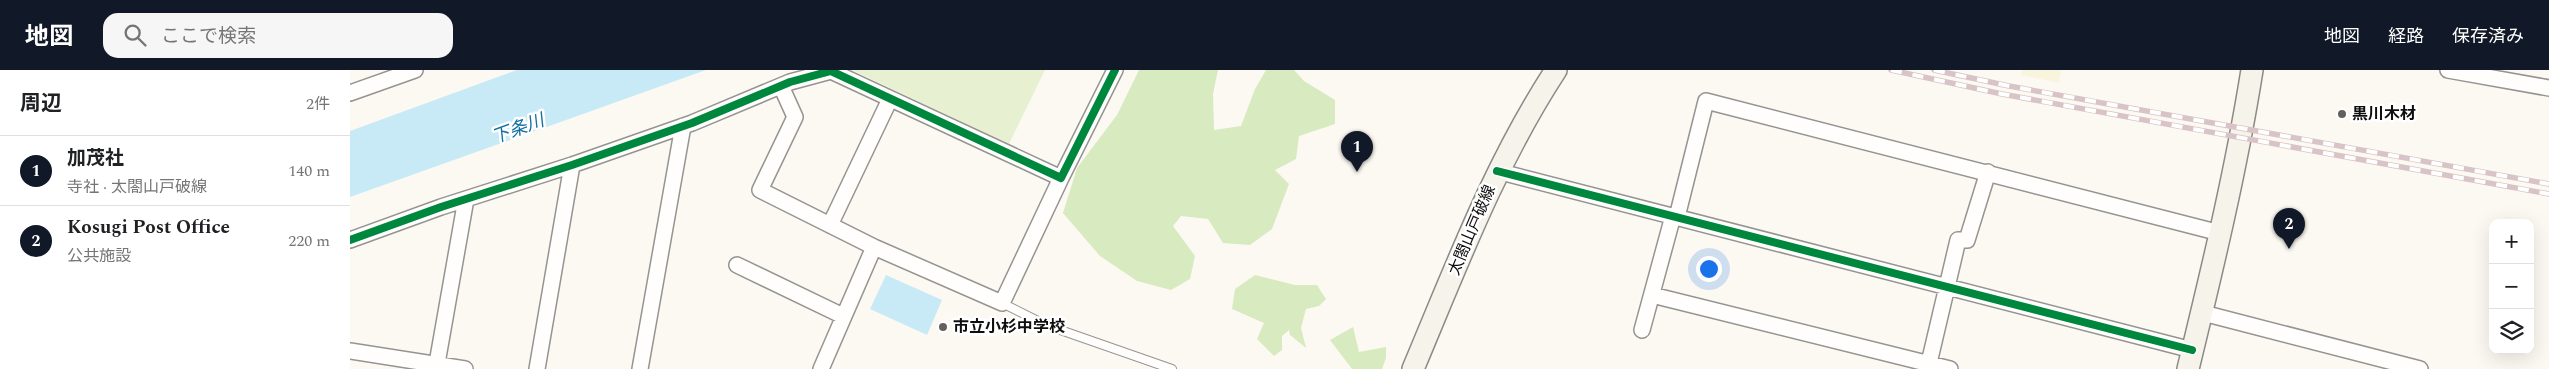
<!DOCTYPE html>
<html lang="ja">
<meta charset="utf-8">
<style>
:root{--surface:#fff;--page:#f6f6f6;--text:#202124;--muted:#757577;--line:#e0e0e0;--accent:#111827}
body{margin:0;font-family:Spectral,"Noto Sans JP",serif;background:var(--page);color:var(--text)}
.controls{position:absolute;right:15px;bottom:15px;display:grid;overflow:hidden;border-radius:10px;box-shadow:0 5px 20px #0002}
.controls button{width:45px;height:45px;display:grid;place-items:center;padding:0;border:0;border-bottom:1px solid var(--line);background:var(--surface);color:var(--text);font:25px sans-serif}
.you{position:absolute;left:1358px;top:198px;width:18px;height:18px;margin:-12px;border:4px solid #fff;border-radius:50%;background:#1a73e8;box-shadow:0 0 0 8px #1a73e833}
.badge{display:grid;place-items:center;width:32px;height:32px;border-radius:50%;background:var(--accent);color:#fff;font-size:16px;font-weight:700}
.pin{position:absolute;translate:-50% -41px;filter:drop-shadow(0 1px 2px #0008)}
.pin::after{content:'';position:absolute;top:26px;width:18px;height:15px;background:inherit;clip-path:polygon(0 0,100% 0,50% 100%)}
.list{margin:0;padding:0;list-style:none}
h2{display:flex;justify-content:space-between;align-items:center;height:65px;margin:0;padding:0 20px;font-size:21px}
h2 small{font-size:16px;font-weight:400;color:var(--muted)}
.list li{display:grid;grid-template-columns:32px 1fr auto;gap:15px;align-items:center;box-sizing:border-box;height:70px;padding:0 20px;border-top:1px solid var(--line)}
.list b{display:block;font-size:19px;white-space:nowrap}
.list p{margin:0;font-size:16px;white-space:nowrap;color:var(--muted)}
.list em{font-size:16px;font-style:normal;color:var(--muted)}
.icon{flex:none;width:28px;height:28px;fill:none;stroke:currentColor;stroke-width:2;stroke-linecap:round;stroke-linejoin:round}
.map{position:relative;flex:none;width:2199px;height:299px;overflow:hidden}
header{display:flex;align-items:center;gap:30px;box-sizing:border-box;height:70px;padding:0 25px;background:var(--accent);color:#fff}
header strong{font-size:24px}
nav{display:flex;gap:28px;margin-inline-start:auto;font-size:18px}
.search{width:350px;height:45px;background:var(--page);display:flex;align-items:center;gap:12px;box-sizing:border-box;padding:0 18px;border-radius:15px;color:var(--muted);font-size:19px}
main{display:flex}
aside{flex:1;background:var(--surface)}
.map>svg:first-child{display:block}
.farmland{fill:#f9f4de}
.green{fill:#e7f1d2}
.forest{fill:#d8eabf}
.water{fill:#c8eaf6}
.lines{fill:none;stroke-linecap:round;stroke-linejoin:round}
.lane-casing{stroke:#959491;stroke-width:10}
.street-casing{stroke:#959491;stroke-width:18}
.secondary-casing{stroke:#8c8a87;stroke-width:24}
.lane{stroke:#fffefd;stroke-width:8}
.street{stroke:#fffefd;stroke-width:15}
.secondary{stroke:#f5f3ea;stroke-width:21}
.rail-casing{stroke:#d8c4c6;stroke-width:5.5}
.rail{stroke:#fff;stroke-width:4;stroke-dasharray:11;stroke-linecap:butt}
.cycleway-casing{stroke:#fff;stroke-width:11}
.cycleway{stroke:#00873e;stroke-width:8}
.poi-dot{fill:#61605e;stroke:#fff;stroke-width:2}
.labels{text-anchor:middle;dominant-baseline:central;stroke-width:5;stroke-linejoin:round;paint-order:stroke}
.poi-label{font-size:16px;font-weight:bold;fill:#0e0e0e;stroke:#fff;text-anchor:start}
.street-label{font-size:16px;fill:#0e0e0e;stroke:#fff}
.water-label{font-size:18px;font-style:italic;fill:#126fa5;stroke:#fff}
</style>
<header>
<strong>地図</strong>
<div class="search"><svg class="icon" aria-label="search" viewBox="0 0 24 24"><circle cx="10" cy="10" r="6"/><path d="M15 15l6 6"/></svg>ここで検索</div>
<nav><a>地図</a><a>経路</a><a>保存済み</a></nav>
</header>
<main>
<aside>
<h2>周辺<small>2件</small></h2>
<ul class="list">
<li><span class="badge">1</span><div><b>加茂社</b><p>寺社 · 太閤山戸破線</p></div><em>140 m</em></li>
<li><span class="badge">2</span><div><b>Kosugi Post Office</b><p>公共施設</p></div><em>220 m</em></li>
</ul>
</aside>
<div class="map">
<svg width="2199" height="299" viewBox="0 0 2199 299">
<rect width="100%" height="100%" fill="#fcf9f2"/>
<path class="farmland" d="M1672,0h39l-2,13 -38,-8z"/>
<path class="green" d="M502,0h193l-36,74z"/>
<path class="forest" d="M789,0h79l-5,24 1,36 27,-4 14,-37 11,-19h28l10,11 31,19v24l-36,12 -3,23 -21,11 14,14 -17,45 -22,16 -27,-2 -15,-24 -27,-3 -8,10 22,30 -5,23 -19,11 -34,-9 -37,-25 -37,-43 14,-45 40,-53z
M905,205l40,10h22l9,14 -7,7 -13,3 -5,19 5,20 -16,-13 -1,-5 -7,6v14l-8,6 -17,-17 7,-16 -32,-14 3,-20z
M1003,257l6,25 27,-5v11l-4,11h-30l-22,-29z"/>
<path class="water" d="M167,0h189l-356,127v-66z
M536,205l56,25 -15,35 -57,-26z"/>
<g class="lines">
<defs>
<path id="lane" d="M652,233l44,22 126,44"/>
<path id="street" d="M2098,0l101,18
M431,16l14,31 -35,73 114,57
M0,23l65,-23
M1147,101l695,179
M1327,147l29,-116 514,132
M480,155l60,-126
M0,170l91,-33 131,-42 120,-42 98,-41 41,-11 230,107 54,-108
M387,195l106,51
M1302,225l298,74
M1853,243l217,56
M1292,260l31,-114
M0,281l115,18
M1579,293l29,-123h9l21,-68
M86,299l30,-170
M187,299l35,-204
M290,299l43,-243
M471,299l53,-122 128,56 59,-125"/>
<path id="secondary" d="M1063,299c43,-102 82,-206 143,-299
M1838,299c24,-99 48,-198 64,-299"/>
</defs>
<use href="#lane" class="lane-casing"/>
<use href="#street" class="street-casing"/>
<use href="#secondary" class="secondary-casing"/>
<use href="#lane" class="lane"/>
<use href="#street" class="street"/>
<use href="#secondary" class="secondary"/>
<defs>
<path id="rail" d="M1541,0l111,24 547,100
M1584,0l75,16 540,98"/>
</defs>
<use href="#rail" class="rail-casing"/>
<use href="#rail" class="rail"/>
<defs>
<path id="cycleway" d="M1147,101l695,179
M0,170l91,-33 131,-42 120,-42 98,-41 41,-11 230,107 54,-108"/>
</defs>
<use href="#cycleway" class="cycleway-casing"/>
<use href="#cycleway" class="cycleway"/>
</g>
<g class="poi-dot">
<circle cx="1992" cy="44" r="5"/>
<circle cx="593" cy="257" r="5"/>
</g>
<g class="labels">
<g class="poi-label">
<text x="2002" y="44">黒川木材</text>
<text x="603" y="257">市立小杉中学校</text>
</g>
<g class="street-label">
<text transform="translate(1122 160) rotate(-67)">太閤山戸破線</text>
</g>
<g class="water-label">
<text transform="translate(168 59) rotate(-20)">下条川</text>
</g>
</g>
</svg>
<div class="controls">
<button>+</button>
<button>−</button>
<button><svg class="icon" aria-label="layers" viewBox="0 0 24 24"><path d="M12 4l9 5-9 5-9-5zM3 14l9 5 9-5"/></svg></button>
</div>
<div class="you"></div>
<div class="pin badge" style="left:1007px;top:102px">1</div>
<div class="pin badge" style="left:1939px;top:179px">2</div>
</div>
</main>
